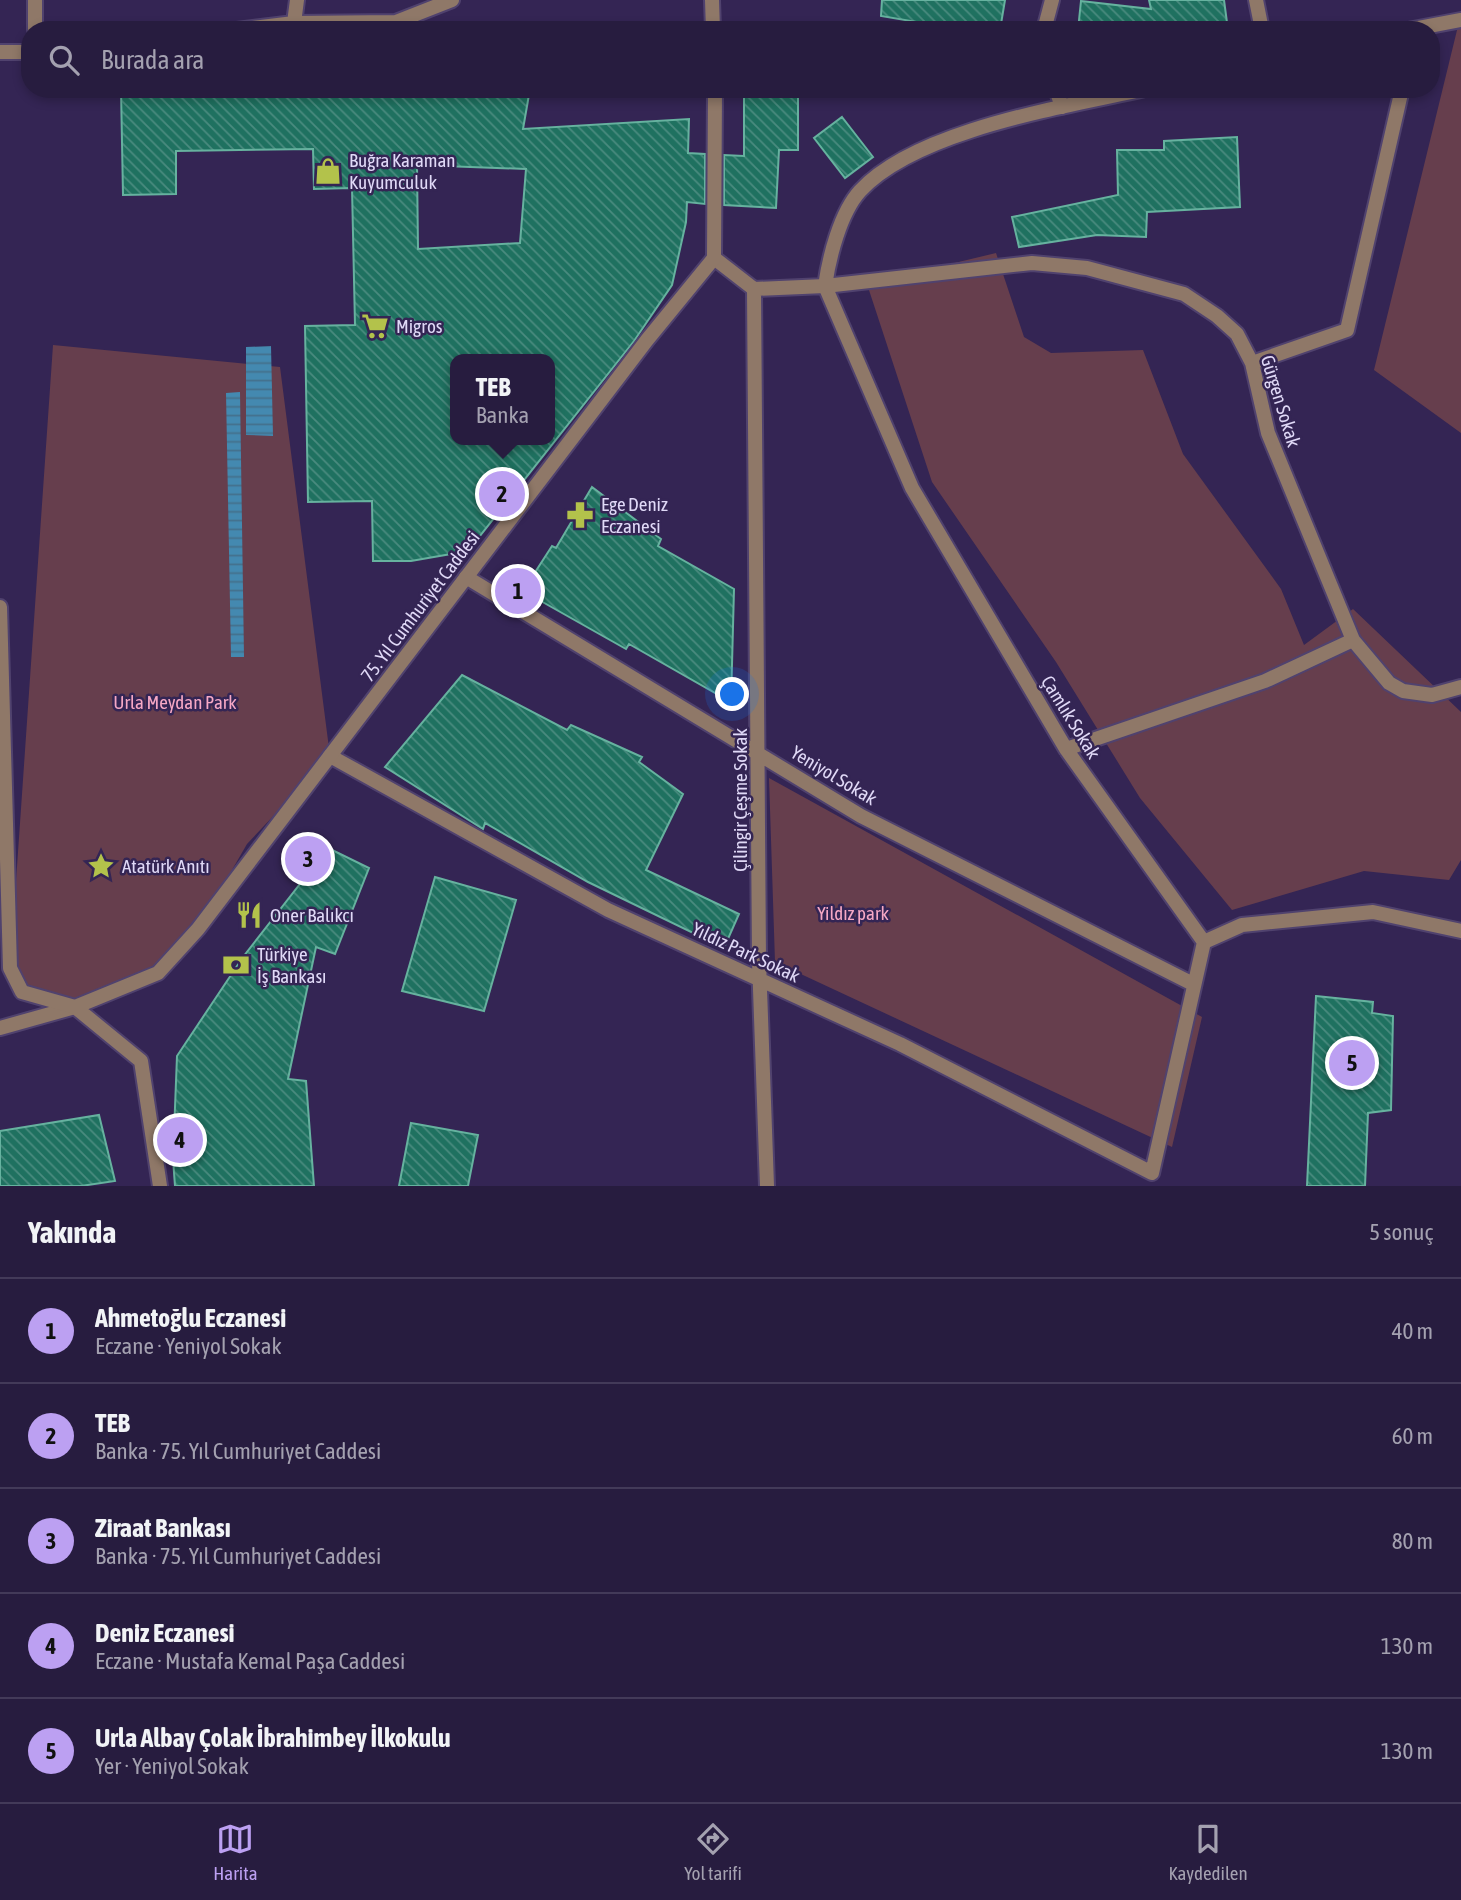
<!DOCTYPE html>
<html lang="tr">
<meta charset="utf-8">
<style>
:root{--surface:#271c3f;--page:#33294a;--text:#f1f3f6;--muted:#a4a1b0;--line:#433a59;--accent:#bca0f2}
body{margin:0;font-family:"Asap Condensed",sans-serif;background:var(--page);color:var(--text)}
.you{position:absolute;left:733px;top:695px;width:24px;height:24px;margin:-18px;border:5px solid #fff;border-radius:50%;background:#1a73e8;box-shadow:0 0 0 10px #1a73e833}
.badge{display:grid;place-items:center;width:46px;height:46px;border-radius:50%;background:var(--accent);color:#111;font-size:23px;font-weight:700}
.pin{position:absolute;translate:-50% -50%;border:4px solid #fff;box-shadow:0 2px 7px #0006}
.popup{position:absolute;left:450px;top:354px;width:105px;height:91px;box-sizing:border-box;display:grid;place-content:center;border-radius:14px;background:var(--surface);filter:drop-shadow(0 2px 5px #0005);font-size:23px;white-space:nowrap;color:var(--muted)}
.popup b{font-size:26px;color:var(--text)}
.popup::after{content:'';position:absolute;left:50%;top:100%;margin-left:-14px;border:14px solid transparent;border-top-color:var(--surface)}
.list{margin:0;padding:0;list-style:none}
h2{display:flex;justify-content:space-between;align-items:center;height:91px;margin:0;padding:0 28px;font-size:30px}
h2 small{font-size:23px;font-weight:400;color:var(--muted)}
.list li{display:grid;grid-template-columns:46px 1fr auto;gap:21px;align-items:center;box-sizing:border-box;height:105px;padding:0 28px;border-top:2px solid var(--line)}
.list b{display:block;font-size:26px;white-space:nowrap}
.list p{margin:0;font-size:23px;white-space:nowrap;color:var(--muted)}
.list em{font-size:23px;font-style:normal;color:var(--muted)}
.icon{flex:none;width:38px;height:38px;fill:none;stroke:currentColor;stroke-width:2;stroke-linecap:round;stroke-linejoin:round}
.map{position:relative;flex:none;width:1461px;height:1186px;overflow:hidden}
.search{position:absolute;background:var(--surface);box-shadow:0 4px 10px #0003;left:21px;right:21px;top:21px;height:77px;display:flex;align-items:center;gap:18px;box-sizing:border-box;padding:0 24px;border-radius:28px;color:var(--muted);font-size:26px}
.sheet{height:616px;background:var(--surface)}
nav{display:flex;justify-content:space-around;align-items:center;box-sizing:border-box;height:98px;border-top:2px solid var(--line);background:var(--surface);font-size:19px;color:var(--muted)}
nav a{display:grid;justify-items:center;gap:4px}
nav .on{color:var(--accent)}
.map>svg:first-child{display:block}
.green{fill:#663e4d}
.water{fill:url(#water-rules)}
.building{fill:url(#building-back-hatch);stroke:#66b29f;stroke-width:2;fill-rule:evenodd}
.lines{fill:none;stroke-linecap:round;stroke-linejoin:round}
.minor-casing{stroke:#50426e;stroke-width:18}
.tertiary-casing{stroke:#50426e;stroke-width:18}
.minor{stroke:#8f7868;stroke-width:14}
.tertiary{stroke:#8f7868;stroke-width:14}
.labels{text-anchor:middle;dominant-baseline:central;stroke-width:5;stroke-linejoin:round;paint-order:stroke}
.poi-label{font-size:19px;fill:#e0d9f7;stroke:#342554;text-anchor:start}
.street-label{font-size:19px;fill:#e0d9f7;stroke:#342554}
.park-label{font-size:19px;fill:#f6a8c5;stroke:#342554}
</style>
<div class="map">
<svg width="1461" height="1186" viewBox="0 0 1461 1186">
<defs>
<pattern id="water-rules" width="6" height="5" patternUnits="userSpaceOnUse" patternTransform="scale(1.75)"><rect width="6" height="5" fill="#4489b0"/><path d="M0 2.5h6" fill="none" stroke="#44708c"/></pattern>
<pattern id="building-back-hatch" width="6" height="6" patternUnits="userSpaceOnUse" patternTransform="scale(1.75)"><rect width="6" height="6" fill="#1f7160"/><path d="M-1 5l2 2M0 0l6 6M5-1l2 2" fill="none" stroke="#4a8b7f"/></pattern>
</defs>
<rect width="100%" height="100%" fill="#342554"/>
<path class="green" d="M1459,22l2,2v409l-87,-63z
M996,253l28,84 27,16 92,-3 40,104 98,135 23,56 49,-36 108,103v148l-12,20 -85,-9 -132,39 -92,-112 -84,-136 -124,-180 -65,-198z
M53,345l227,22 50,389 -83,88 -49,85 -40,44 -83,34 -53,-15 -12,-24z
M769,778l433,239 -30,130 -397,-185z"/>
<path class="water" d="M271,346l2,90 -27,-1v-88z
M240,392l4,265h-13l-5,-264z"/>
<path class="building" d="M882,0h123l-5,30h-36l-83,-14z
M1149,0h75l4,30h-150l3,-29 70,8z
M121,89h409l-7,40 166,-10 -1,34 17,1v50l-18,-2 -1,20 -14,63 -38,56 -166,210 -57,10h-38l-1,-60 -64,1 -3,-176 50,-1 -3,-137 -38,1 -1,-40 -137,2v43l-53,1zM417,165l109,4 -6,74 -102,6zM455,359h94v81h-94z
M744,95h54v55h-19l-3,58 -52,-3v-50l20,1z
M842,117l31,40 -28,21 -31,-40z
M1237,137l3,70 -93,5 -1,25 -49,-2 -78,12 -7,-30 106,-22 -1,-45h47v-9z
M592,487l69,52 -3,7 76,43 -3,113 -102,-58 -3,5 -103,-58 29,-45 4,2z
M462,675l105,55 4,-5 71,32 -3,5 44,32 -37,76 93,44 -15,34 -136,-66 -103,-59 -2,6 -98,-62z
M328,848l41,20 -34,86 -19,-7 -28,132 18,2 8,105h-139l-2,-27 4,-103 66,-99z
M435,877l81,23 -32,111 -82,-20z
M1316,996l57,6 -1,11 21,3 -2,94 -23,3 -3,73h-58z
M99,1115l16,66 -34,5h-81v-55z
M411,1123l67,12 -10,51h-69z"/>
<g class="lines">
<defs>
<path id="minor" d="M1256,0l6,30
M294,23l3,-23
M237,30l57,-7 102,-1 56,-22
M1044,30l8,-30
M1408,30l53,-10
M0,52h30
M1056,89l6,18
M714,258l40,31 71,-3c4,-28 15,-73 35,-95 56,-61 204,-84 285,-102
M754,289l5,672 8,225
M1252,363l95,-33 55,-241
M466,577l395,239 332,168
M1066,749l199,-68 88,-41
M330,756l278,154 292,134 252,129 52,-231 -138,-193 -154,-261 -87,-202 207,-23 55,5 97,26 33,22 20,18 15,29 16,70 85,207 36,43 14,8 29,4 29,-8
M1204,942l38,-17 131,-13 88,19
M0,1028l75,-21"/>
<path id="tertiary" d="M712,0l1,30
M35,30v-30
M0,607l10,361 12,24 53,15 66,54 19,125
M75,1007l83,-34 40,-44 449,-589 67,-82 1,-169"/>
</defs>
<use href="#minor" class="minor-casing"/>
<use href="#tertiary" class="tertiary-casing"/>
<use href="#minor" class="minor"/>
<use href="#tertiary" class="tertiary"/>
</g>
<defs>
<symbol id="shop-bare" viewBox="-9 -9 18 18"><path d="M-5-2.5h2.3a2.7 3.5 0 0 1 5.4 0H5L5.5 6h-11ZM-1.5-2.5h3a1.5 2.3 0 0 0-3 0Z" fill="#b3c24b" stroke="#342554" stroke-width="2.5" paint-order="stroke"/></symbol>
<symbol id="supermarket-bare" viewBox="-9 -9 18 18"><path d="M-6-5.5h2.5l.6 2H6L4.5 2H-2.5L-4.4-4H-6ZM-1.5 3.2a1.3 1.3 0 1 0 .1 0ZM3 3.2a1.3 1.3 0 1 0 .1 0Z" fill="#b3c24b" stroke="#342554" stroke-width="2.5" paint-order="stroke"/></symbol>
<symbol id="pharmacy-bare" viewBox="-9 -9 18 18"><path d="M-2-6h4v4h4v4h-4v4h-4v-4h-4v-4h4Z" fill="#b3c24b" stroke="#342554" stroke-width="2.5" paint-order="stroke"/></symbol>
<symbol id="sight-bare" viewBox="-9 -9 18 18"><path d="M0-6L1.8-2.2L6-1.7L2.9 1.2L3.7 5.4L0 3.3L-3.7 5.4L-2.9 1.2L-6-1.7L-1.8-2.2Z" fill="#b3c24b" stroke="#342554" stroke-width="2.5" paint-order="stroke"/></symbol>
<symbol id="restaurant-bare" viewBox="-9 -9 18 18"><path d="M-5-6h1v4h1v-4h1v4h1v-4h1v5L-1.5 .5V6h-2V.5L-5-1ZM5-6V6H3V1.5H1.5Q1.5-4 5-6Z" fill="#b3c24b" stroke="#342554" stroke-width="2.5" paint-order="stroke"/></symbol>
<symbol id="bank-bare" viewBox="-9 -9 18 18"><path d="M-6-4H6V4H-6ZM0-2.3a2.3 2.3 0 1 0 0 4.6a2.3 2.3 0 1 0 0-4.6Z" fill="#b3c24b" stroke="#342554" stroke-width="2.5" paint-order="stroke"/></symbol>
</defs>
<g fill-rule="evenodd">
<use href="#shop-bare" x="309" y="152" width="38" height="38"/>
<use href="#supermarket-bare" x="356" y="307" width="38" height="38"/>
<use href="#pharmacy-bare" x="561" y="496" width="38" height="38"/>
<use href="#sight-bare" x="82" y="847" width="38" height="38"/>
<use href="#restaurant-bare" x="230" y="896" width="38" height="38"/>
<use href="#bank-bare" x="217" y="946" width="38" height="38"/>
</g>
<g class="labels">
<g class="poi-label">
<text x="349" y="160">Buğra Karaman<tspan x="349" dy="22">Kuyumculuk</tspan></text>
<text x="396" y="326">Migros</text>
<text x="601" y="504">Ege Deniz<tspan x="601" dy="22">Eczanesi</tspan></text>
<text x="122" y="866">Atatürk Anıtı</text>
<text x="270" y="915">Oner Balıkcı</text>
<text x="257" y="954">Türkiye<tspan x="257" dy="22">İş Bankası</tspan></text>
</g>
<g class="street-label">
<text transform="translate(1281 401) rotate(73)">Gürgen Sokak</text>
<text transform="translate(420 606) rotate(-53)">75. Yıl Cumhuriyet Caddesi</text>
<text transform="translate(1071 717) rotate(58)">Çamlık Sokak</text>
<text transform="translate(834 775) rotate(31)">Yeniyol Sokak</text>
<text transform="translate(740 800) rotate(-90)">Çilingir Çeşme Sokak</text>
<text transform="translate(746 952) rotate(25)">Yıldız Park Sokak</text>
</g>
<g class="park-label">
<text x="175" y="702">Urla Meydan Park</text>
<text x="853" y="913">Yildız park</text>
</g>
</g>
</svg>
<div class="you"></div>
<div class="pin badge" style="left:518px;top:591px">1</div>
<div class="pin badge" style="left:502px;top:494px">2</div>
<div class="popup"><b>TEB</b>Banka</div>
<div class="pin badge" style="left:308px;top:859px">3</div>
<div class="pin badge" style="left:180px;top:1140px">4</div>
<div class="pin badge" style="left:1352px;top:1063px">5</div>
<div class="search"><svg class="icon" aria-label="search" viewBox="0 0 24 24"><circle cx="10" cy="10" r="6"/><path d="M15 15l6 6"/></svg>Burada ara</div>
</div>
<section class="sheet">
<h2>Yakında<small>5 sonuç</small></h2>
<ul class="list">
<li><span class="badge">1</span><div><b>Ahmetoğlu Eczanesi</b><p>Eczane · Yeniyol Sokak</p></div><em>40 m</em></li>
<li><span class="badge">2</span><div><b>TEB</b><p>Banka · 75. Yıl Cumhuriyet Caddesi</p></div><em>60 m</em></li>
<li><span class="badge">3</span><div><b>Ziraat Bankası</b><p>Banka · 75. Yıl Cumhuriyet Caddesi</p></div><em>80 m</em></li>
<li><span class="badge">4</span><div><b>Deniz Eczanesi</b><p>Eczane · Mustafa Kemal Paşa Caddesi</p></div><em>130 m</em></li>
<li><span class="badge">5</span><div><b>Urla Albay Çolak İbrahimbey İlkokulu</b><p>Yer · Yeniyol Sokak</p></div><em>130 m</em></li>
</ul>
</section>
<nav>
<a class="on"><svg class="icon" aria-label="map" viewBox="0 0 24 24"><path d="M3 6l6-2 6 2 6-2v14l-6 2-6-2-6 2zM9 4v14M15 6v14"/></svg>Harita</a>
<a><svg class="icon" aria-label="directions" viewBox="0 0 24 24"><path d="M12 3l9 9-9 9-9-9zM9 14v-3h6M13 9l2 2-2 2"/></svg>Yol tarifi</a>
<a><svg class="icon" aria-label="saved" viewBox="0 0 24 24"><path d="M7 4h10v16l-5-4-5 4z"/></svg>Kaydedilen</a>
</nav>
